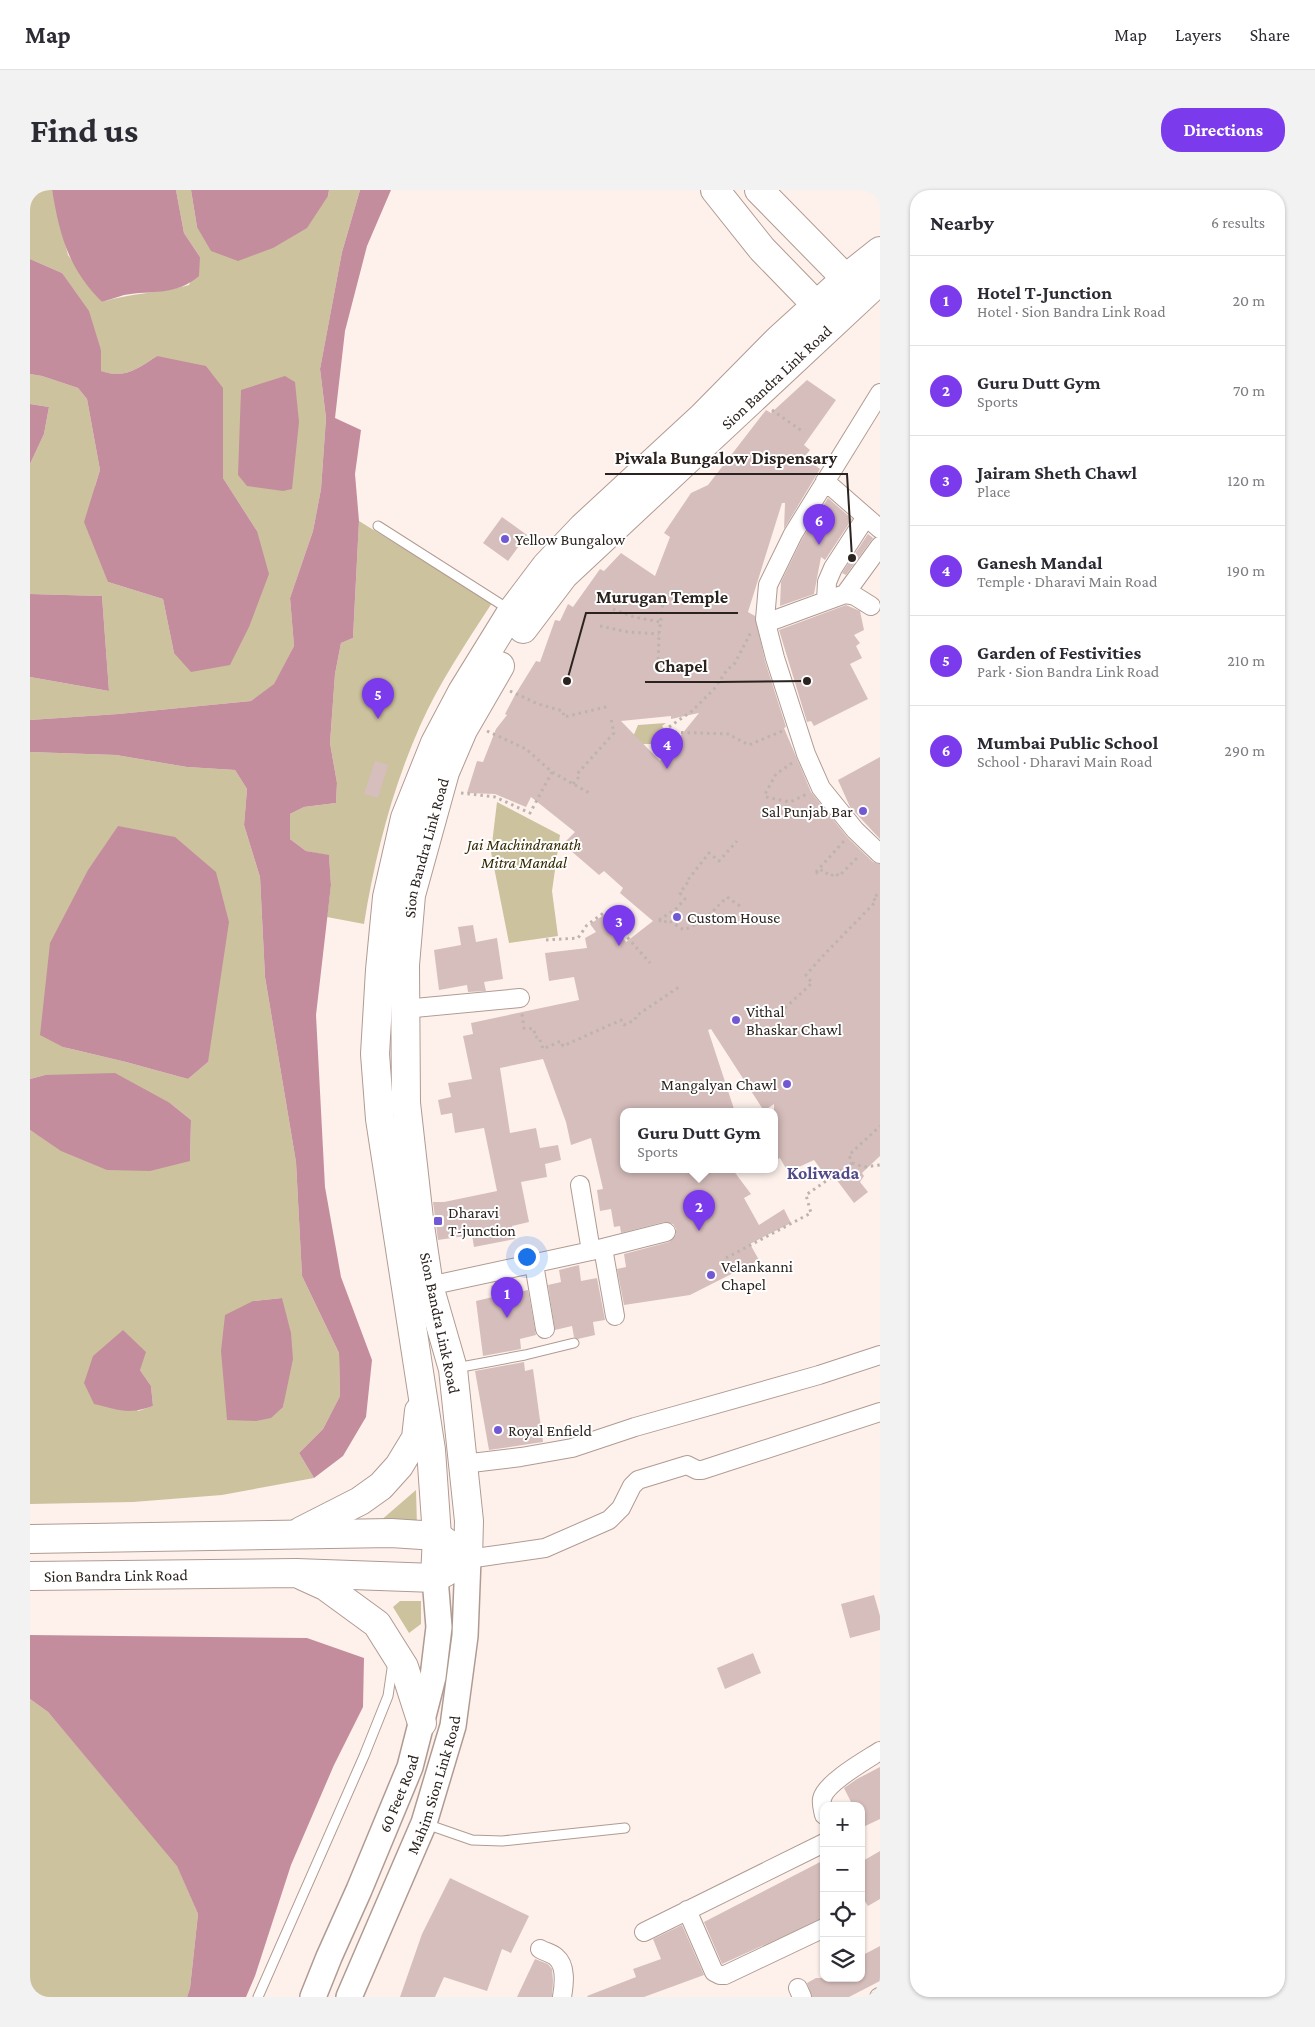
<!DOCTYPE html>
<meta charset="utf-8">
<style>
:root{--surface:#fff;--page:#f2f2f3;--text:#2b2b33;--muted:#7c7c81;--line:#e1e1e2;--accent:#7c3aed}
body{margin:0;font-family:"Crimson Pro",serif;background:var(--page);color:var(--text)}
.controls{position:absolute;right:15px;bottom:15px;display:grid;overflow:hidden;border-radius:10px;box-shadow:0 1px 4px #0004}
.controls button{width:45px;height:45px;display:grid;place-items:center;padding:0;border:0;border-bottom:1px solid var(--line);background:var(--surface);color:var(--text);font:25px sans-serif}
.you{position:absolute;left:496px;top:1066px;width:18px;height:18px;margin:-12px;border:4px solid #fff;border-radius:50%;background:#1a73e8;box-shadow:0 0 0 8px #1a73e833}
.badge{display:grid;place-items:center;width:32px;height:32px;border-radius:50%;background:var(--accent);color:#fff;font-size:16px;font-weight:700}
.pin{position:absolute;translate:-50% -41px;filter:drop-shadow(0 1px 2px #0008)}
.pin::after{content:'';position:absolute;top:26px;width:18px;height:15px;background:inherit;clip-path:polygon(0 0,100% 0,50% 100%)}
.popup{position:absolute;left:590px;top:918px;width:158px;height:65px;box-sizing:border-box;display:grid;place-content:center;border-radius:10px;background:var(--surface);filter:drop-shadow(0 1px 4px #0005);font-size:16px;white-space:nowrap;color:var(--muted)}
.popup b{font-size:19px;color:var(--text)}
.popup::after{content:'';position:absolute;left:50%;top:100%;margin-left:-10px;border:10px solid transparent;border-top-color:var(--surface)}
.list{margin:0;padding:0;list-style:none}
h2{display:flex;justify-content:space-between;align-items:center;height:65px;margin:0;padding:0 20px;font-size:21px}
h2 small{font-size:16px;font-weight:400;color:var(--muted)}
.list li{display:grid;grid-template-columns:32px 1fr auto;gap:15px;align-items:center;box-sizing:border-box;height:90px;padding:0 20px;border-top:1px solid var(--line)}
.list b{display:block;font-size:19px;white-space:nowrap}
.list p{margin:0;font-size:16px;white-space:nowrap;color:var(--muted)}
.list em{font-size:16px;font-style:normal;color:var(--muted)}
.icon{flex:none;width:28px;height:28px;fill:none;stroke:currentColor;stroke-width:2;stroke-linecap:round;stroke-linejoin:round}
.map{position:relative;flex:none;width:850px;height:1807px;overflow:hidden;border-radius:20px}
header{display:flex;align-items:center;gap:30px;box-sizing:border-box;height:70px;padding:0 25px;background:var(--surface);border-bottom:1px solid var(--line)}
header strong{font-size:24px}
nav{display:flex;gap:28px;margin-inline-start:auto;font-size:18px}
.intro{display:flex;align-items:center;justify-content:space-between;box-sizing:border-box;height:120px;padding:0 30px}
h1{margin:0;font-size:35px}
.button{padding:12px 22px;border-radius:20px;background:var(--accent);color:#fff;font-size:18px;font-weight:700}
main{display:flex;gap:30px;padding:0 30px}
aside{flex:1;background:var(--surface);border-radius:20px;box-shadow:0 1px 4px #0004}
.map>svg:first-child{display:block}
.green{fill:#cdc29e;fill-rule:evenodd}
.water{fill:#c48d9e}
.building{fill:#d6bebc;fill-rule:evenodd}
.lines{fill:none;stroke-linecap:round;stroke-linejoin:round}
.service-casing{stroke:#b09b92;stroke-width:11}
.minor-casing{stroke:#b09b92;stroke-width:20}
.secondary-casing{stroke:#b09b92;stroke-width:28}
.primary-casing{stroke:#b09b92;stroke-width:30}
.path{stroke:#beb3ad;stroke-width:3;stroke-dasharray:2.5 4;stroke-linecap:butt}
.service{stroke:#fff;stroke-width:9}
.minor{stroke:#fff;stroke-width:18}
.secondary{stroke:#fff;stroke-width:25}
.primary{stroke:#fff;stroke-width:28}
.poi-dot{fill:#7259d3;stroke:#fff;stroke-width:2}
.labels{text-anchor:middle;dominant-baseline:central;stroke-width:4;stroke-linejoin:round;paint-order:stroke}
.street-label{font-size:16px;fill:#2b231f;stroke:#fff}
.poi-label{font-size:16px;fill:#2b231f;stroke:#fff;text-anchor:start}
.park-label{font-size:16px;font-style:italic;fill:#342800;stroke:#fff}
.neighbourhood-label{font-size:18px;font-weight:bold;fill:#534a88;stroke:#fff}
.leader{fill:none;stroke:#2b231f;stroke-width:2}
.callout-dot{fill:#2b231f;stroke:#fff;stroke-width:2}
.callout-label{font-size:18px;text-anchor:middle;font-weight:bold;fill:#2b231f;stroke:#fff;stroke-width:4;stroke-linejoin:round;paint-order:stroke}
</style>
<header>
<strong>Map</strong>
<nav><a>Map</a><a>Layers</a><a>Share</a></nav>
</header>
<div class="intro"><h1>Find us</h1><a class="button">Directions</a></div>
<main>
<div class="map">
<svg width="850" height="1807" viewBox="0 0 850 1807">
<rect width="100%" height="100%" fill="#fef1eb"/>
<path class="green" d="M0,0h22l16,65 34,47c28,-9 58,-9 87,-17l11,-28 -16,-24 -8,-43h15l6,37 131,-31 1,-6h31l-18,62 -22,117 6,49 -5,71 -8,42 -23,67 4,48 -20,39 -23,16 -133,13 -88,6v-43l79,14 -7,-95 -72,-2v-130l14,-30 5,-27 -19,-3v-30l12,2 36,12 9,11 13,71 -5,16 13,96 55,17 11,54 83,-122 -34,-53v-35l-66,-87c-20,13 -32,23 -57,15l1,-21 -39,-77 -32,-14z
M329,331l133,82c-26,40 -53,80 -72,123 -28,63 -45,130 -56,198l-37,-7 4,-32 -2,-29 -23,-5 -16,-12v-25l14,-7 32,-4 1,-20 -7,-40 5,-69 6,-31 12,-5z
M636,533l-4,3 7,11 -10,17 -7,-10h-9l-11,-5 6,-14z
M0,562l86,3 71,12 48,3 12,19 -3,36 16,52 5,100 31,185 6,114 37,77 1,43 -17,33 -24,24 15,25 -92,17 -89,7 -103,2v-374l31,20 129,11 1,-41 -21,-17 -125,-28 -15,4zM33,857l145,15 -20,17 -62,-17zM252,1108l4,88 -3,21 -30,-106zM93,1140l17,40 11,16 2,20 -15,5z
M467,612l63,33 -8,56 6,45 -49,7 -18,-91z
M386,1300l1,36 -38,-4z
M370,1411h21v23l-12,9 -16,-26z
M0,1509l18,13 129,153 21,49 -8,74 -3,9h-157z"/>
<path class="water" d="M22,0h124l8,43 16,24 -1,19c-23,20 -47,14 -75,19 -7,2 -15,5 -22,7 -34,-34 -42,-66 -50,-112z
M161,0h138l-1,6 -21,32 -34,20 -35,13 -27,-10 -14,-24z
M330,0h31l-24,56 -22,85 -10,87 26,12 -6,44 4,47 -6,117 -12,5 -6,31 -5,69 7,40 -1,20 -32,4 -14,7v25l16,12 23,4 2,30 -15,130 9,172 16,90 31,83 -6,57 -23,39 -29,22 -15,-25 24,-24 17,-33 -1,-43 -37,-77 -6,-114 -31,-185 -5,-100 -16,-52 3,-36 -12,-19 -48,-3 -71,-12 -86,-3v-32l88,-6 133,-13 23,-17 20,-38 -4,-48 23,-67 8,-42 5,-71 -6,-49 22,-117z
M0,69l32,14 27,38 12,39v21c24,8 36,-2 56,-15l49,10 17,22v90l34,53 12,43 -20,53 -19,38 -39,7 -17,-19 -11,-54 -55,-17 -24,-60 16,-52 -13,-71 -9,-11 -36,-12 -12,-2z
M255,186l10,6 4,40 -7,67 -9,2 -36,-5 -9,-11 3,-85z
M0,214l19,3 -5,27 -14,30z
M0,404l72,2 7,95 -79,-14z
M88,636l57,11 41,35 13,50 -21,140 -20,17 -62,-17 -63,-15 -23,-12 10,-92 38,-73z
M85,883l55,30 21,17 -1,41 -40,10 -43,-1 -46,-19 -31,-21v-51l15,-4z
M252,1108l9,35 2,26 -10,48 -12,11 -15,3 -29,-1 -6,-69 4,-36 28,-14z
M93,1140l23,22 -6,18 11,16 2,20c-25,9 -34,4 -59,-2l-10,-21 9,-27z
M0,1445l277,3 57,20 -1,49 -29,58 -43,100 -36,111 -9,21h-59l3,-9 8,-74 -21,-48 -129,-154 -18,-13z"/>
<path class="building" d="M777,190l29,20 -32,45 6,5 -6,7 16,12 -36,60 1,-26h-3l-34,109 7,4 10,45 21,66 -2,1 27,64 37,46 25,24 7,2v292l-18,17 2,3 -4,6 8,10 -14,11 -21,-28 -5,4 -14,-19 -26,12 -8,-14 -6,3v-57l-10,7 -53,-82 -3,1 27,82h-111v58h109l18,24 -7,4 15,27 25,-16 7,14 -41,21 9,16 -69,35 -66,10 -7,-36 9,-2 -2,-13 45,-12 7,-7v-6l-3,-5 -9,-2 -43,11 -1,-7 -6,1 -3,-18 -11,2 -3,-21 6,-1 -12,-51 -20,7 -5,-23 -23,-63 -43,9 10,65 26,-5 4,20 18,-3 3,15 -16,4 2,13 -26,5 8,40 -17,4 3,13 -41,8 -2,-12 -34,5 -5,-38h11l53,-11 -13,-63 -29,5 -3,-20 -11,2 -3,-15 13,-3 -3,-14 24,-4 -9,-43 10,-2 -2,-11 108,-23 -5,-23 -25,4 -4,-28 42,-5 -2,-10 11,-6 -6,-8 14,-9 22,27 27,-21 -33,-28 3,-5 -19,-17 -5,4 -36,-31 12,-12 -44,-35 -5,10 -31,-13 -28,-1 10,-32 6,1 13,-33 11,-14 -2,-1 10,-19 21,-34 4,1 15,-42 5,1 8,-17 5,3 27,-38 4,2 17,-18 34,23 15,-39 -6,-4 27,-40 17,-8 58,-75 5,3zM669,523l-39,48 -39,-40 50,-5v3z
M798,308l24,21 -27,41 -4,-3 -7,37 -34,12 1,-24 21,-43z
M472,327l25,18 -19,26 -25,-18z
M838,344l5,4 -27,37 -4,-2z
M816,415l14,6 4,19 -10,5 6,8 -4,3 6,12 -12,6 18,35 -54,27 -3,-5 -4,1 -28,-92z
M850,567v82l-30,-32 -12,-27z
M345,571l13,4 -10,33 -14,-4z
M443,735l3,17 21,-4 6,41 -19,3 2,9 -18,1 -1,-7 -28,5 -5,-40 27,-5 -3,-18z
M549,1075l2,16 16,-3 8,42 -12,2 2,13 -17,4 -4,-2 -2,-11 -17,4 -7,-45 13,-3 -2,-12z
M477,1091l2,13 19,-4 8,45 -16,4 1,10 -38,7 -7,-55 17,-4 -2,-11z
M494,1172l1,9 8,-2 10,73 -54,8 -14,-79z
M844,1405l6,21v14l-30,8 -9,-34z
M723,1463l8,20 -36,16 -8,-21z
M850,1577v52l-19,9v-22h-8l-9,-18 13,-9z
M850,1661v48l-12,7 -7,-11v-33z
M794,1670v58l-102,46 -18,-42z
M420,1688l79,38 -18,37 -9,-4 -15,42 -43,-14 -9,20h-35l22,-63z
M652,1735l22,50 -60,22h-56l-1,-1 49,-19 -3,-8 28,-10 -8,-20z
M850,1756v35l-31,16h-37l-5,-14 9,-5h45v-22z
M505,1769l13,5 4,5 1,12 -1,16h-35z"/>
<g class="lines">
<defs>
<path id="service" d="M348,336l132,84
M426,1178l69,-13 49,-12
M396,1634l46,16 30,1 123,-13
M228,1807l106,-241 24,-60 5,-34"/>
<path id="minor" d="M850,203l-87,141 -25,51 -3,34 10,39 31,96 15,34 34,42 25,24
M795,291l55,48
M815,404l35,-48
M796,411l1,-19 6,-14 33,-51
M736,433l79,-29 10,2 16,10
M374,819l116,-11
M550,995l11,66
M573,1058l12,68
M504,1074l11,65
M399,1096l162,-35 75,-19
M433,1274l58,-7 51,-9 63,-21 184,-52 61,-20
M438,1369l77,-11 64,-28 12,-12 11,-22 6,-6 49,-15 10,5h5l178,-58
M794,1625c-1,-5 -3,-11 -2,-16 3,-16 44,-39 58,-48
M657,1720l27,62 6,3h5l99,-47
M614,1742l180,-89
M510,1759c5,3 12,4 16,8 11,9 8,28 6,40
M768,1798l4,9
M849,1807h1"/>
<g id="secondary">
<path id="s1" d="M283,1807l16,-40 30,-67 51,-123 23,-90 6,-50 -4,-49"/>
<path id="s2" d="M319,1807l75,-174 29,-97 12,-90 3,-77"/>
</g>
<g id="primary">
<path d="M685,0l47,59 67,69"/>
<path d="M729,0l99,101"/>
<path id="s3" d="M493,439l41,-54 316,-295"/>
<path d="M271,1341l59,-30 21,-15 18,-20 17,-28 3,-27"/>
<path d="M0,1349l361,-6 46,3 14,10"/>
<path id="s4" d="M438,1369l1,-38 -16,-152 -24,-83 -10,-67 -13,-116 -1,-138 6,-70 34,-123 18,-42 37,-64"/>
<path id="s5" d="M0,1386l266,-3 139,5 16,-9"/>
<path d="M273,1386l22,10 52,38 27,43 18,56"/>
<path d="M405,1388l2,-42 -6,-86 -51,-331 -5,-65 5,-84 7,-73 18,-79 30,-75 27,-51 50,-81 34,-45 37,-39 119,-110 77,-78 67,-61 34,-27"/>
</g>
</defs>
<use href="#service" class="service-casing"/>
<use href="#minor" class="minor-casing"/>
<use href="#secondary" class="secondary-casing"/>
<use href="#primary" class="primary-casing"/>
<path class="path" d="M742,220l30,21
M624,408l9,4 -4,32 -1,35
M583,419l21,8 26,5
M570,436l28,6 31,2
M480,501l28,13 25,7 1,6 46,-11
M639,537l23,-16 22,-22 13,-19 8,-7 16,-31
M457,541l39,18 26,23 39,22
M638,542l60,2 21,11 33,-14
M762,573l-16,11 -11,20 1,3 24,5 17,-8
M543,594l5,-6 -1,-4 37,-41 -3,-14
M431,603l34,4 35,16 22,-41
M786,682l2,2 4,-4 9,6 4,-3 4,3 20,-20
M786,682l28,-31
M629,730l18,-12 8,-9 -5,-6 8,-11 -1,-1 22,-28 10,8 18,-20
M629,730l4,3 5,-3 16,10c21,-9 28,-18 43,-33l13,9
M516,750l32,-2 9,-13 18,-13 45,51
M755,818l27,-25 -6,-8c22,-26 47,-49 70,-74l-3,-3 5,-4 2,2
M492,824l2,14 10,1 1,8h4l4,12 18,-8 2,5 58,-26 3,5 11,-5 1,-4 43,-29
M822,973l12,4 16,-2
M696,1068l85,-45 -5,-18 46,-32 -3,-8 31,-29"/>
<use href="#service" class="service"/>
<use href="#minor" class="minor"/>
<use href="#secondary" class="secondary"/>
<use href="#primary" class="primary"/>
</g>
<g class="poi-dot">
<circle cx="475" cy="349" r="5"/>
<circle cx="833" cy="621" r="5"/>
<circle cx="647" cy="727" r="5"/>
<circle cx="706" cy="830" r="5"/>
<circle cx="757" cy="894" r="5"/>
<rect x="403" y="1026" width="10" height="10" rx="2.5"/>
<circle cx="681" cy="1085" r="5"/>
<circle cx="468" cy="1240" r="5"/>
</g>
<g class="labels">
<g class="street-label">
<text stroke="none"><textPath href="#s3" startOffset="358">Sion Bandra Link Road</textPath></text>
<text stroke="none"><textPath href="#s4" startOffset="719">Sion Bandra Link Road</textPath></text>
<text transform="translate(410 1133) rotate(78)">Sion Bandra Link Road</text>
<text stroke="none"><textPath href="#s5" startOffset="86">Sion Bandra Link Road</textPath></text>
<text stroke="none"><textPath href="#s2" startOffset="229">Mahim Sion Link Road</textPath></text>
<text stroke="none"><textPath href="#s1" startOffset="221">60 Feet Road</textPath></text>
</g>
<g class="poi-label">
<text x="485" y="349">Yellow Bungalow</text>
<text x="823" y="621" text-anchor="end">Sal Punjab Bar</text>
<text x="657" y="727">Custom House</text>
<text x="716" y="821">Vithal<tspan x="716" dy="18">Bhaskar Chawl</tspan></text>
<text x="747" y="894" text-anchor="end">Mangalyan Chawl</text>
<text x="418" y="1022">Dharavi<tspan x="418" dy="18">T-junction</tspan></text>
<text x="691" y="1076">Velankanni<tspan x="691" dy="18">Chapel</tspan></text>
<text x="478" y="1240">Royal Enfield</text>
</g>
<g class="park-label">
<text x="494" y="654">Jai Machindranath<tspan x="494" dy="18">Mitra Mandal</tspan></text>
</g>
<g class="neighbourhood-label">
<text x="793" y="983">Koliwada</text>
</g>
</g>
<path class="leader" d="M822 368L817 284H575M537 491L556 423H708M777 491L688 492H615"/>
<g class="callout-dot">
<circle cx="822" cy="368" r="5"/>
<circle cx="537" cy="491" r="5"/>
<circle cx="777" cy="491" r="5"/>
</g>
<g class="callout-label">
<text x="696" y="274">Piwala Bungalow Dispensary</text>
<text x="632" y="413">Murugan Temple</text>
<text x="651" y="482">Chapel</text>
</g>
</svg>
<div class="controls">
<button>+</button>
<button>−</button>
<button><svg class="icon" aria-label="locate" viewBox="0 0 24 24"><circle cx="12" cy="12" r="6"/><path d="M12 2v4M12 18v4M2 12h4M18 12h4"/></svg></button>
<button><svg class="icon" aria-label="layers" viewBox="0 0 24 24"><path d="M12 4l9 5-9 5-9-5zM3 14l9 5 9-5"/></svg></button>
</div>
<div class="you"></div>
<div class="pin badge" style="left:477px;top:1128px">1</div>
<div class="pin badge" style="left:669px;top:1041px">2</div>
<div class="popup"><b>Guru Dutt Gym</b>Sports</div>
<div class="pin badge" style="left:589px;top:756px">3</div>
<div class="pin badge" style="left:637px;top:579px">4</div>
<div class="pin badge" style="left:348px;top:529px">5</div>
<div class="pin badge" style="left:789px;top:355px">6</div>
</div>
<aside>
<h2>Nearby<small>6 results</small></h2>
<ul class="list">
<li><span class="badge">1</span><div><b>Hotel T-Junction</b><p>Hotel · Sion Bandra Link Road</p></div><em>20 m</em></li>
<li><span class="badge">2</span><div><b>Guru Dutt Gym</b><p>Sports</p></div><em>70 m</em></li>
<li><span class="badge">3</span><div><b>Jairam Sheth Chawl</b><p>Place</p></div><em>120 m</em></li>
<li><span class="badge">4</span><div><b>Ganesh Mandal</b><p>Temple · Dharavi Main Road</p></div><em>190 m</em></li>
<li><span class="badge">5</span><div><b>Garden of Festivities</b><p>Park · Sion Bandra Link Road</p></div><em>210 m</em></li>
<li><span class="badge">6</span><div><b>Mumbai Public School</b><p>School · Dharavi Main Road</p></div><em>290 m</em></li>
</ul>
</aside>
</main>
